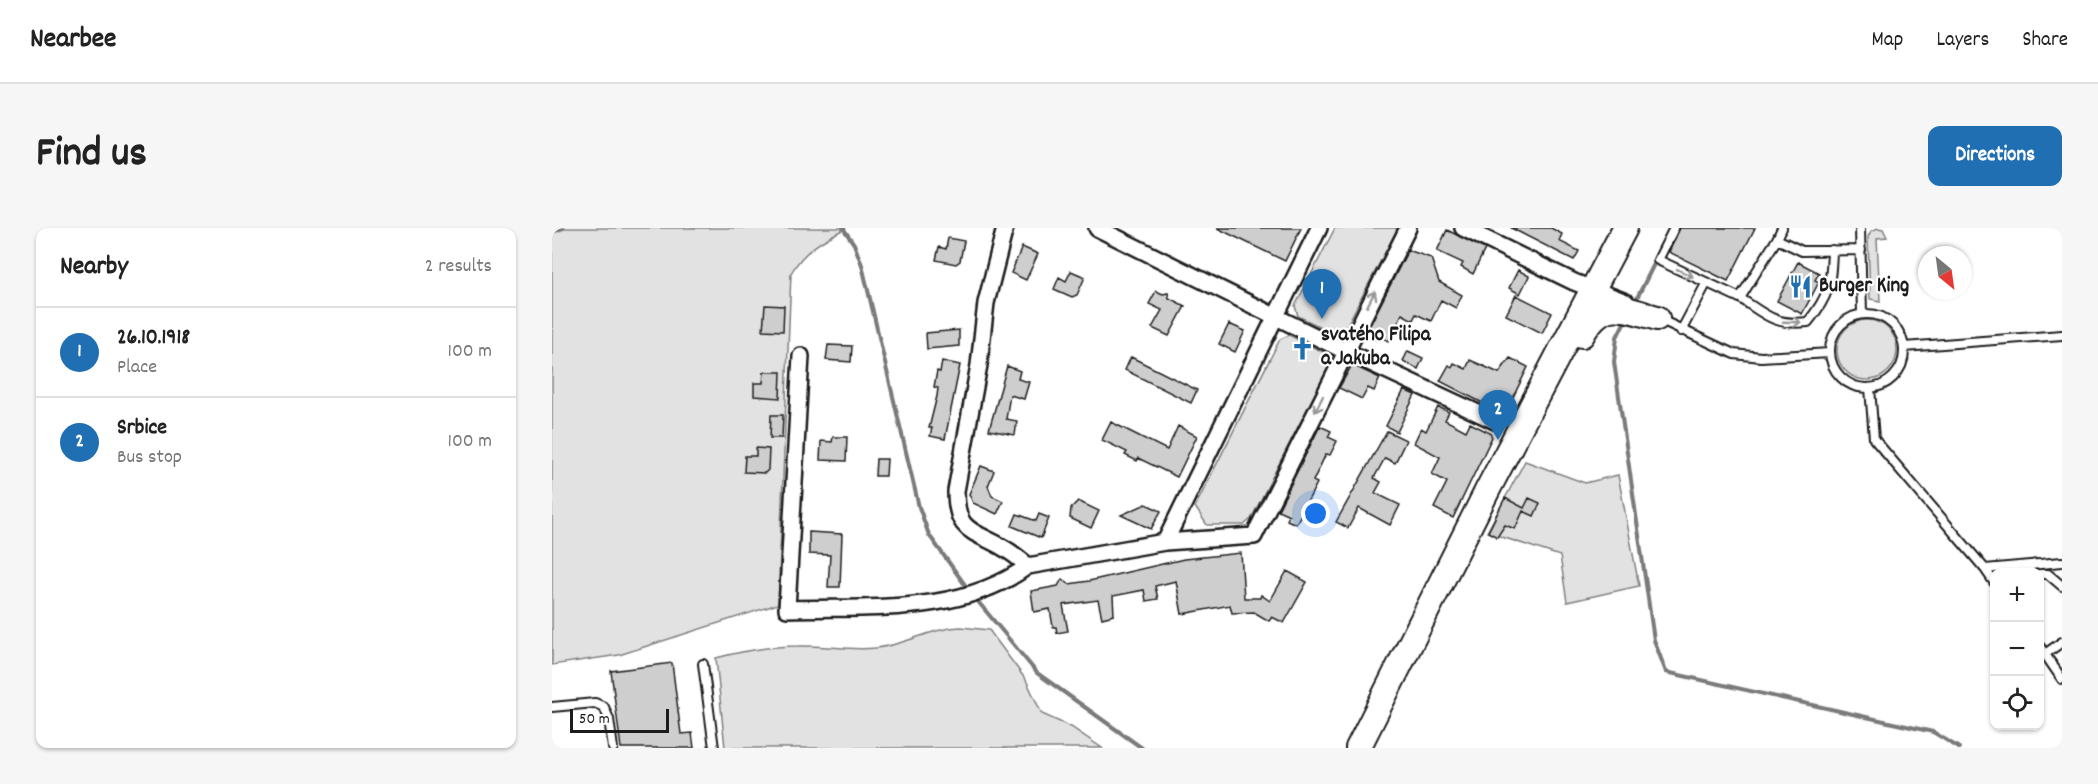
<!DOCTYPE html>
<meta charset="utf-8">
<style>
:root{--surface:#fff;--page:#f6f6f6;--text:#222;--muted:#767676;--line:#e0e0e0;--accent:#1f6fb2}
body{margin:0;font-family:Dekko,sans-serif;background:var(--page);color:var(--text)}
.controls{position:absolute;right:18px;bottom:18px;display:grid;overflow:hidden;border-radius:12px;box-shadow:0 2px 4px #0004}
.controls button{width:54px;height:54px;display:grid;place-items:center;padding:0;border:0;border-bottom:2px solid var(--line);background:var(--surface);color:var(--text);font:30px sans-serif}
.compass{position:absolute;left:1366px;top:18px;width:54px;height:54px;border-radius:50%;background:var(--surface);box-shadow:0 2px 4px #0004;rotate:151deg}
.scale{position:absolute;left:18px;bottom:15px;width:99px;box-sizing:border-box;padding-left:6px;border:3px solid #1c1c1c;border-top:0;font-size:16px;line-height:21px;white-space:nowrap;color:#1c1c1c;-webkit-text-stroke:4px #fff;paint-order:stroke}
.you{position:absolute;left:764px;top:286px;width:21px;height:21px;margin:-15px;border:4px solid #fff;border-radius:50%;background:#1a73e8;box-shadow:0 0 0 9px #1a73e833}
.badge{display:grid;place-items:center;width:39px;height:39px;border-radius:50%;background:var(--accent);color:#fff;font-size:20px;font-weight:700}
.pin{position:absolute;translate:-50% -50px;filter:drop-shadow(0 2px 3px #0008)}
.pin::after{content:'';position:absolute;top:32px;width:21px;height:18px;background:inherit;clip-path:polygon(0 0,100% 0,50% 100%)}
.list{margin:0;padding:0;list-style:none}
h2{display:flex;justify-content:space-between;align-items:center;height:78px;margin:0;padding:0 24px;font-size:26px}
h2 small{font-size:20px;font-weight:400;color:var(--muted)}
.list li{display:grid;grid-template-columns:39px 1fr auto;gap:18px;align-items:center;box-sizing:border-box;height:90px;padding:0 24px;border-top:2px solid var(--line)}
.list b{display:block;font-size:22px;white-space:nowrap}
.list p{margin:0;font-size:20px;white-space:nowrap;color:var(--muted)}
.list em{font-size:20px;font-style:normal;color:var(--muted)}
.icon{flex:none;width:33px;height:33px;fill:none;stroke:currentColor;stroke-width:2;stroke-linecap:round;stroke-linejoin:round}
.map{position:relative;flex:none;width:1510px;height:520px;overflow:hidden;border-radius:12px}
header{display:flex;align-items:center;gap:36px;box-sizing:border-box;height:84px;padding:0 30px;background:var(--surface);border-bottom:2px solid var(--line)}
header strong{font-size:28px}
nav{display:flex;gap:33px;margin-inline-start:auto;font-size:21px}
.intro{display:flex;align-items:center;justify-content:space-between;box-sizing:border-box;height:144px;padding:0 36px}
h1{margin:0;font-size:42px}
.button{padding:15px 27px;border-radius:12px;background:var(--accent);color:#fff;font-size:21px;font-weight:700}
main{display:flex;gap:36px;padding:0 36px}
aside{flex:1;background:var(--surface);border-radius:12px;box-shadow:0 2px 4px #0004}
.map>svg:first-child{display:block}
.green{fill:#e2e2e2;stroke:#7f7f7f;stroke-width:1.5}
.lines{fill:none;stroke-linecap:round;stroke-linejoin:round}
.stream{stroke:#7a7a7a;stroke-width:4}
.building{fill:#cecece;stroke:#1c1c1c;stroke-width:1.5}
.service-casing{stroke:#1c1c1c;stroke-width:12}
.minor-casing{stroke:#1c1c1c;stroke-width:20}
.primary-casing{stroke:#1c1c1c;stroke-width:28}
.service{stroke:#fff;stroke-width:8}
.minor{stroke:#fff;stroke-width:15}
.primary{stroke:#fff;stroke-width:24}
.oneway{stroke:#999}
.labels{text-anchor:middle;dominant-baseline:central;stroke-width:4.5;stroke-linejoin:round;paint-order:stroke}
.poi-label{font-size:21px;font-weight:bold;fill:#1c1c1c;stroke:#fff;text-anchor:start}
</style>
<header>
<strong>Nearbee</strong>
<nav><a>Map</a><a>Layers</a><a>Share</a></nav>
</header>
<div class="intro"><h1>Find us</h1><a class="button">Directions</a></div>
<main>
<aside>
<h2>Nearby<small>2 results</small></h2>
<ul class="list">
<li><span class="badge">1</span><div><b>26.10.1918</b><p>Place</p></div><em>100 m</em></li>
<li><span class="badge">2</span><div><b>Srbice</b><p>Bus stop</p></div><em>100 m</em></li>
</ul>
</aside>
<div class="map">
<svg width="1510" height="520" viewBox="0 0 1510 520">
<rect width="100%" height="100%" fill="#fff"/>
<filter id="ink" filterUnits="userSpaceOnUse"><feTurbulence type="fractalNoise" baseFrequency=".0167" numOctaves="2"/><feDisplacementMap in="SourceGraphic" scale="12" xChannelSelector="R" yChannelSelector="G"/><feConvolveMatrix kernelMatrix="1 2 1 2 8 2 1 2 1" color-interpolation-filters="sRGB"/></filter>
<g filter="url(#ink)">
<path class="green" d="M0,0h294c-23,12 -42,22 -55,45l-13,331 -159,51 -67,10z
M783,0h63l-52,99 -13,6 -35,-17 -3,-10z
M1326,0l5,1 4,8 -10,1 3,63 -10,-2 -2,-62 3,-6z
M1285 122a30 30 0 1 1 60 0a30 30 0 1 1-60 0Z
M737,107l36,18 6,9 -80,157 -7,6h-37l-12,-18 85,-168z
M973,233l60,22 33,-8 21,111 -72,16 -7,-46 -73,-24z
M409,399l28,3 37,50 16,34 29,13 31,21h-377l-9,-90c27,-7 54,-12 82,-12 26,-1 52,5 78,2 30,-3 54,-20 85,-21z"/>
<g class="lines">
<path class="stream" d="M291,0l11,16 8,21 57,242 10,28 39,54
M0,4l11,-4
M1082,76l22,-44
M1074,91l-9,18 -3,25 40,278 12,32 267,60 26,16
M423,370l62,75 105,75"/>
</g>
<path class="building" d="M665,0h84l-16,33z
M959,0h40l11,6 -3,7 20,10 -5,9z
M1128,0h75l-27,53 -59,-29z
M895,2l38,19 -12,25 -12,-7 2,-4 -26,-12z
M396,10l16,3 -4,20 -4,3 -20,-4 3,-13 7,2z
M470,19l16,7 -12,26 -15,-7z
M856,22l23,8 8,24 23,13 -6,13 -15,-8 -10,21 -15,-7 -3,6 -11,-6 -13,27 -11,-5 -2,4 -11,-5z
M1246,34l21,11 -4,7 4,2 -17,32 -25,-13z
M966,42l11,6 -9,18 -11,-6z
M519,43l14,6 -8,18 -5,2 -18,-8 5,-12 7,4z
M604,63l7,3 5,-1 1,5 16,8 -16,30 -17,-8 10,-18 -13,-6z
M964,67l36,18 -10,20 -36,-18z
M213,77l19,1 -1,25 -20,-1z
M677,96l16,7 -10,21 -16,-8z
M407,102v16l-32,3 -1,-16z
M276,117l24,1 -1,16 -25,-2z
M856,123l15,7 -5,11 -15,-8z
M579,129l66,33 -6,13 -66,-33z
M958,130l18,9 -22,44 -6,1 -60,-31 9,-16 3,2 2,-4 12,6 4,-9 29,13z
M390,133l18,4 -15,74 -15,-3 2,-8h-3l8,-32 1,-8 -4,-1 3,-16 3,1z
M800,137l28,13 -6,13 -6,-3 -6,11 -23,-11z
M455,138l13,5 -2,8 11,3 -5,17 -14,-4 -4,24 11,2 -2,14 -26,-5z
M212,144h17l-1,26 -26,-2v-13h9z
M852,162l11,5 -18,37 -11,-6z
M886,179l11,5 -4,8 21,11 4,-8 20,10 2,4 -39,81 -19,-10 13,-26 -15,-8 8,-17 -26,-14 7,-15 5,3z
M219,187h12l-1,23h-12z
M559,194l56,28 11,-24 19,10 -20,41 -39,-19 -1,3 -12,-6 2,-3 -25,-12z
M768,198l11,5 -3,6 9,4 -7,14 -4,-1 -13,27 4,2 -21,41 -9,-4 2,-5 -11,-5z
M835,203l19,9 -11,23 -10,-5 -11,20 7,4 -6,11 25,12 -10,20 -31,-17 -11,20 -12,-6z
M281,209h14l-1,24 -26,-1 1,-19 11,1z
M204,220l13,1 -1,21 -3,3 -21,-1 1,-16h11z
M324,231h11l-1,17h-11z
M429,238l13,5 -6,15 4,10 11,5 -6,13 -24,-11 -4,-9z
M953,270l19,10 5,-10 11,5 -6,13 -11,-5 -8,18 -10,-4 -8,12 -9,-5z
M526,273l21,10 -8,17 -21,-10 1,-10z
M594,276l15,7 -10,18 -30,-14z
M465,286l19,7 3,-7 10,4 -8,20 -29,-12z
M257,304l33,2 -2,53h-12l2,-32 -21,-1z
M689,325l3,45h16l1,-3 9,6 17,-30 20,11 -23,41 -12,-6 -3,4 -15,-9 -22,1 -2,-8 -48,9 -6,-33 -21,5 3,13 -12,2 -2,-11 -31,6 1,19 -12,3 -4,-18 -35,5 5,26 -11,2 -1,-6h-3l-3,-18 -16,3 -3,-21 27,-5 4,-7 7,5 20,-3 95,-22z
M120,435l9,71 11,-1 2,15h-73l-10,-77z"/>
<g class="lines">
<defs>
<path id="service" d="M1122,0l-16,32 82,38 37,-59
M1230,0l-5,11 25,12 59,-1
M1308,0l2,86
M1188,70c26,17 35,28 68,24 22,-27 23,-39 24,-72
M1278 123a37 37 0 1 1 74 0a37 37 0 1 1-74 0Z
M1107,91l75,35 27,3 69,-4
M1129,103l25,-47
M1352,119l158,-12
M1318,160l4,51 111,130 77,-7
M1467,338l12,6
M1433,341l9,13
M1488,346h8l14,12
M1488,419l22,32
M1493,426l17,-12
M151,436l11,84
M0,479l43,-4 9,4 5,12 4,29"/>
<path id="minor" d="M453,0l-19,75 -7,62 -23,126c0,41 16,39 46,56 9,5 18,12 26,19l137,-24
M545,0l248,123 150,70
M767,0l-154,314 89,-6 154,-308
M911,0l111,54 52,20
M249,128l-14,253c81,-3 172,7 241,-43"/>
<path id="primary" d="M1030,107c21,-38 40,-27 75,-17
M806,520l130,-259 137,-261"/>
</defs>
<use href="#service" class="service-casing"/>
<use href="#minor" class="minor-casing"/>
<use href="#primary" class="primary-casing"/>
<use href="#service" class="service"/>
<use href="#minor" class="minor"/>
<use href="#primary" class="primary"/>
</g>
<defs><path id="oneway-shaft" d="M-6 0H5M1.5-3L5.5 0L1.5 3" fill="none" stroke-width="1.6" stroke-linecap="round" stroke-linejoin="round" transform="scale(1.5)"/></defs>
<g class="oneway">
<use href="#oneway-shaft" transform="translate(1133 45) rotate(26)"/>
<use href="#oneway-shaft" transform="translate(819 71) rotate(-63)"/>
<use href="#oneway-shaft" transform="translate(1240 94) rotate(2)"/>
<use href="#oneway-shaft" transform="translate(767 176) rotate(116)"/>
</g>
</g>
<defs>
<symbol id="restaurant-bare" viewBox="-9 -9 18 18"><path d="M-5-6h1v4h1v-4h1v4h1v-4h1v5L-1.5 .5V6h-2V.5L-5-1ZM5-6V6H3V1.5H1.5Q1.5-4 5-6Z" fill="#1f6fb2" stroke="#fff" stroke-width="2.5" paint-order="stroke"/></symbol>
<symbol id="church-bare" viewBox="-9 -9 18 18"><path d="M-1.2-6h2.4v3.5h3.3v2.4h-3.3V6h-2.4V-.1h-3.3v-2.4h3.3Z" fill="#1f6fb2" stroke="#fff" stroke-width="2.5" paint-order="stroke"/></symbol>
</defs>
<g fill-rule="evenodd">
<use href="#restaurant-bare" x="1232" y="42" width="33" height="33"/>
<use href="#church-bare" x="734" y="104" width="33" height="33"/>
</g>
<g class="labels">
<g class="poi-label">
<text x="1267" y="59">Burger King</text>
<text x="769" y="108">svatého Filipa<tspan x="769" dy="24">a Jakuba</tspan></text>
</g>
</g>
</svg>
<div class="controls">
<button>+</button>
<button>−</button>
<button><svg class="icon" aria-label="locate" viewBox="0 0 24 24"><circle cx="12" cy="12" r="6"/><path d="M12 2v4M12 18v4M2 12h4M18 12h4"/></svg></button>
</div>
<svg class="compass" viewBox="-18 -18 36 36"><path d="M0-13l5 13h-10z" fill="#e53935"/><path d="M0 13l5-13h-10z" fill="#767676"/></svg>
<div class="scale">50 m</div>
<div class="you"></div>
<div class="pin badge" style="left:770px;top:91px">1</div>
<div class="pin badge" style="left:946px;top:212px">2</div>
</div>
</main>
